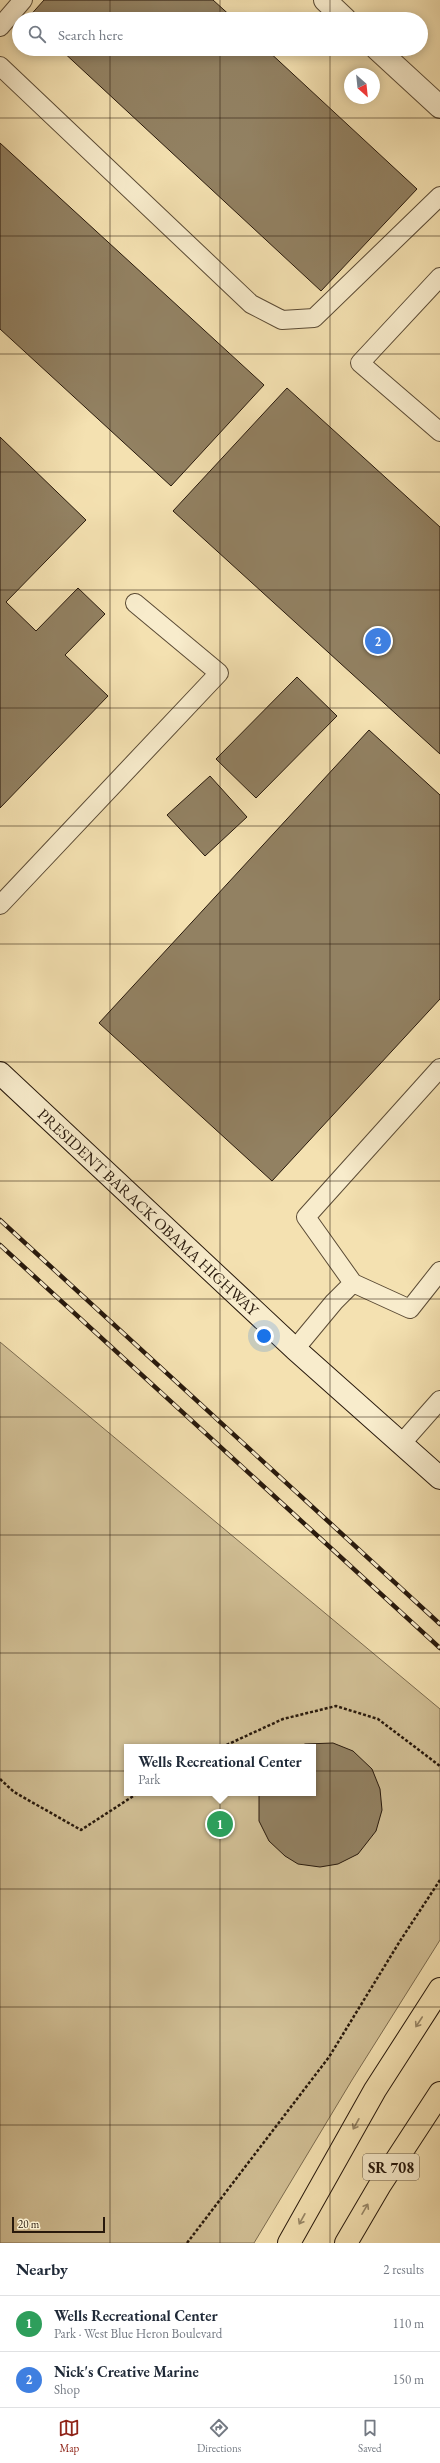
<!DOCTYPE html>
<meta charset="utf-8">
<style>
:root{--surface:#fff;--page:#f6f6f7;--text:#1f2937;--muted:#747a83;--line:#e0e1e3;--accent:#8f2418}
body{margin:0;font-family:"EB Garamond",serif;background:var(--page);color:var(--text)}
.compass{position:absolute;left:344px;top:68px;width:36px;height:36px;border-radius:50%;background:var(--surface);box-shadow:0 2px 10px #0003;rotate:153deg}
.scale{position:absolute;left:12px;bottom:10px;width:93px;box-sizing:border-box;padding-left:4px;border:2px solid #28190c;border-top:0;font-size:11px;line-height:14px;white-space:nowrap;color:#28190c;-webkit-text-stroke:3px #f8eccc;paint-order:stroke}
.you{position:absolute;left:264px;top:1336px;width:14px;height:14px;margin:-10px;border:3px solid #fff;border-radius:50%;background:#1a73e8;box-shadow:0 0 0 6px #1a73e833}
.badge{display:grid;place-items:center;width:26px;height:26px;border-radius:50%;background:var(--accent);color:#fff;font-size:13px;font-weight:700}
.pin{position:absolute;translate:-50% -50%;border:2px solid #fff;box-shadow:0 1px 4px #0006}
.popup{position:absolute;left:124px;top:1744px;width:192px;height:52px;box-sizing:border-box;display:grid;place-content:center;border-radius:0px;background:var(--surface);filter:drop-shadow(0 1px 3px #0005);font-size:13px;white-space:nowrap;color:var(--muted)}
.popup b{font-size:15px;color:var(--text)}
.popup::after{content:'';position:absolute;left:50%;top:100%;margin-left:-8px;border:8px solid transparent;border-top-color:var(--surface)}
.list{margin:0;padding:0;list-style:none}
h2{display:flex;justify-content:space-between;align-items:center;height:52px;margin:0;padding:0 16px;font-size:17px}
h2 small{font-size:13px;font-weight:400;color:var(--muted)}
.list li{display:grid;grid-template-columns:26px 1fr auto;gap:12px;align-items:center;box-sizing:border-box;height:56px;padding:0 16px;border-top:1px solid var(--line)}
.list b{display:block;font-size:15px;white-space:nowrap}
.list p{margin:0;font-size:13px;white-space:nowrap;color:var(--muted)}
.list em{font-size:13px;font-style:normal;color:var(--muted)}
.icon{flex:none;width:22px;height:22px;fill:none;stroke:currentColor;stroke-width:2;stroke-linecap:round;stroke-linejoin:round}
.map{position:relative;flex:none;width:440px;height:2243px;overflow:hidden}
.search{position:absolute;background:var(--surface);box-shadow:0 2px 10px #0003;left:12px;right:12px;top:12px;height:44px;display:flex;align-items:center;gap:10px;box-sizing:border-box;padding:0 14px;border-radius:22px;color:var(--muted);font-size:15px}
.sheet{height:164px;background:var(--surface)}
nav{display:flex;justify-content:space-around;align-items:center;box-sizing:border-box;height:56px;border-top:1px solid var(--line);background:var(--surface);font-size:11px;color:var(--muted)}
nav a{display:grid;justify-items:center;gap:2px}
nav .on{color:var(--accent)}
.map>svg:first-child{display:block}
.green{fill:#d1bf95;stroke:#7c6c50;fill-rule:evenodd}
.building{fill:#928162;stroke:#28190c}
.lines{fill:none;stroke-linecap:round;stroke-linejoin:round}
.service-casing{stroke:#5b4b35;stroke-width:20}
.minor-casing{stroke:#5b4b35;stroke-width:24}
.secondary-casing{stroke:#28190c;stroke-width:24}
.primary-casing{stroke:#28190c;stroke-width:24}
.path{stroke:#28190c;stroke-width:2.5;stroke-dasharray:3 2;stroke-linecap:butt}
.service{stroke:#f8eccc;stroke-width:18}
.minor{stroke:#f8eccc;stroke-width:22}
.secondary{stroke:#f8eccc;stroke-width:22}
.primary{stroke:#f4e1b1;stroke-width:22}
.rail-casing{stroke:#28190c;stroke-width:4.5}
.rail{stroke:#f8eccc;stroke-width:3;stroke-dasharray:9;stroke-linecap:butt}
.oneway{stroke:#988767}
.grid{fill:none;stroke:#28190c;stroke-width:1;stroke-opacity:0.55}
.labels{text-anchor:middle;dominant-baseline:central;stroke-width:3;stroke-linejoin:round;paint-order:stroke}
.shield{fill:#f8eccc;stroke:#665846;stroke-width:1}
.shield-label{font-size:15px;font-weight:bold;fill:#28190c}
.street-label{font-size:16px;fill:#28190c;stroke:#f8eccc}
</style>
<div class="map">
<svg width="440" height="2243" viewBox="0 0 440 2243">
<rect width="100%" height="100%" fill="#f4e1b1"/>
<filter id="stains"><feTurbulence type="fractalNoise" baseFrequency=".005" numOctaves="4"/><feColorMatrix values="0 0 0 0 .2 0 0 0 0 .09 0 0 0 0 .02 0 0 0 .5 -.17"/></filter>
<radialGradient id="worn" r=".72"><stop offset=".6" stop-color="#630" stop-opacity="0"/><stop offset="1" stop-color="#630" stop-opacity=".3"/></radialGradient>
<path class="green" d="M0,1342l440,367v231l-88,140 -98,163h-254zM127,1747h186v46h-186z"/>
<path class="building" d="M44,0h169l21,19h-207z
M60,49h206l151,140 -96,102z
M0,143l264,242 -93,101 -171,-157z
M287,388l153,139v227l-267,-243z
M0,437l86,83 -80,82 30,29 42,-43 27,26 -40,41 43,41 -108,112z
M297,677l40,39 -81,82 -40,-39z
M369,730l71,65v204l-168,182 -173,-158z
M210,776l37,41 -42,39 -38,-41z
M333,1743l20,8 19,18 8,20 2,21 -6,21 -18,23 -20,10 -18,3 -22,-3 -13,-8 -16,-15 -10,-20v-28h54v-46h-15l7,-3z"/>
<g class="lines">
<defs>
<path id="service" d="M0,27l23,-27
M0,66l251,238 31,16 32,-2 126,-122
M440,277l-80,86 80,69
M0,905l219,-232 -84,-70
M440,1068l-134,149 47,66 57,26 30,-38
M295,1349l39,-47 19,-19
M401,1444l39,-44"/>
<path id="minor" d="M325,0l20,19
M377,49l63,58"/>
<path id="secondary" d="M0,1073l295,276 145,129"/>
<path id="primary" d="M289,2243l86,-153 65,-101
M346,2243l34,-58 60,-92"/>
</defs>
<use href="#service" class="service-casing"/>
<use href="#minor" class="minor-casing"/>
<use href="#secondary" class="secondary-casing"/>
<use href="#primary" class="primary-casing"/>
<path class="path" d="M222,1747l61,-28 53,-13 42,13 62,47
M0,1779l14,13 67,38 57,-37
M187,2243l142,-186 71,-116 40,-61"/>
<use href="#service" class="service"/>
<use href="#minor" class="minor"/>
<use href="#secondary" class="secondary"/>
<use href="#primary" class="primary"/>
<defs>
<path id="rail" d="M0,1220l440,404
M0,1245l440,403"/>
</defs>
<use href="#rail" class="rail-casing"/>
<use href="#rail" class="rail"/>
</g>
<defs><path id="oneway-shaft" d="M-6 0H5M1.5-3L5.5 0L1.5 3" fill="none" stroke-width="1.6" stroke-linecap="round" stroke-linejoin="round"/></defs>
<g class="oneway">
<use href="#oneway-shaft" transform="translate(419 2022) rotate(123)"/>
<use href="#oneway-shaft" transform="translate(356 2124) rotate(119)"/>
<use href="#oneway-shaft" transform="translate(365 2209) rotate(-60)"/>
<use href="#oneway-shaft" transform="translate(302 2219) rotate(119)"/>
</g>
<path class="grid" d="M110,0v19M220,0v19M330,0v19M110,49v2194M220,49v2194M330,49v2194M0,118h440M0,236h440M0,354h440M0,472h440M0,590h440M0,708h440M0,826h440M0,944h440M0,1062h440M0,1181h440M0,1299h440M0,1417h440M0,1535h440M0,1653h440M0,1771h440M0,1889h440M0,2007h440M0,2125h440"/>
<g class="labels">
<rect class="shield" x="363" y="2154" width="56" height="26" rx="3"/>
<g class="shield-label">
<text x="391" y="2167">SR 708</text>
</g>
<g class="street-label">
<text transform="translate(148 1212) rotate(43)">PRESIDENT BARACK OBAMA HIGHWAY</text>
</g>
</g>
<rect width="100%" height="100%" filter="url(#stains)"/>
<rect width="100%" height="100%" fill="url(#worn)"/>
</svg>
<svg class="compass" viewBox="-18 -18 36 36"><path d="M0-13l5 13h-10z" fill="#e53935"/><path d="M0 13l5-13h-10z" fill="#747a83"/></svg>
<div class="scale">20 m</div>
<div class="you"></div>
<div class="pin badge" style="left:220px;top:1824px;background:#2e9e5b">1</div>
<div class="popup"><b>Wells Recreational Center</b>Park</div>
<div class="pin badge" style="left:378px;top:641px;background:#3f7fe0">2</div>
<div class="search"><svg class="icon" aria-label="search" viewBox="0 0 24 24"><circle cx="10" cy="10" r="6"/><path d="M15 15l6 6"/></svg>Search here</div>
</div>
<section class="sheet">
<h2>Nearby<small>2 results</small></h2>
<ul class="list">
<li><span class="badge" style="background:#2e9e5b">1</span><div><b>Wells Recreational Center</b><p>Park · West Blue Heron Boulevard</p></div><em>110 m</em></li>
<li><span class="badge" style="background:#3f7fe0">2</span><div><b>Nick's Creative Marine</b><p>Shop</p></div><em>150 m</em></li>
</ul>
</section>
<nav>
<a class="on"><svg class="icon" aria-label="map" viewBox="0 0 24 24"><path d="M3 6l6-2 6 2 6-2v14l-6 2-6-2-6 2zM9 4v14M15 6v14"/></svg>Map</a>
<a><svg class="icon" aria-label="directions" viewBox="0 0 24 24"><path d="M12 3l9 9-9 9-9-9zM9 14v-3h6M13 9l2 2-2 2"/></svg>Directions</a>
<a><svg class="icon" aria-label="saved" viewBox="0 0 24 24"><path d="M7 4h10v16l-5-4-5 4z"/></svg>Saved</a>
</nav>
